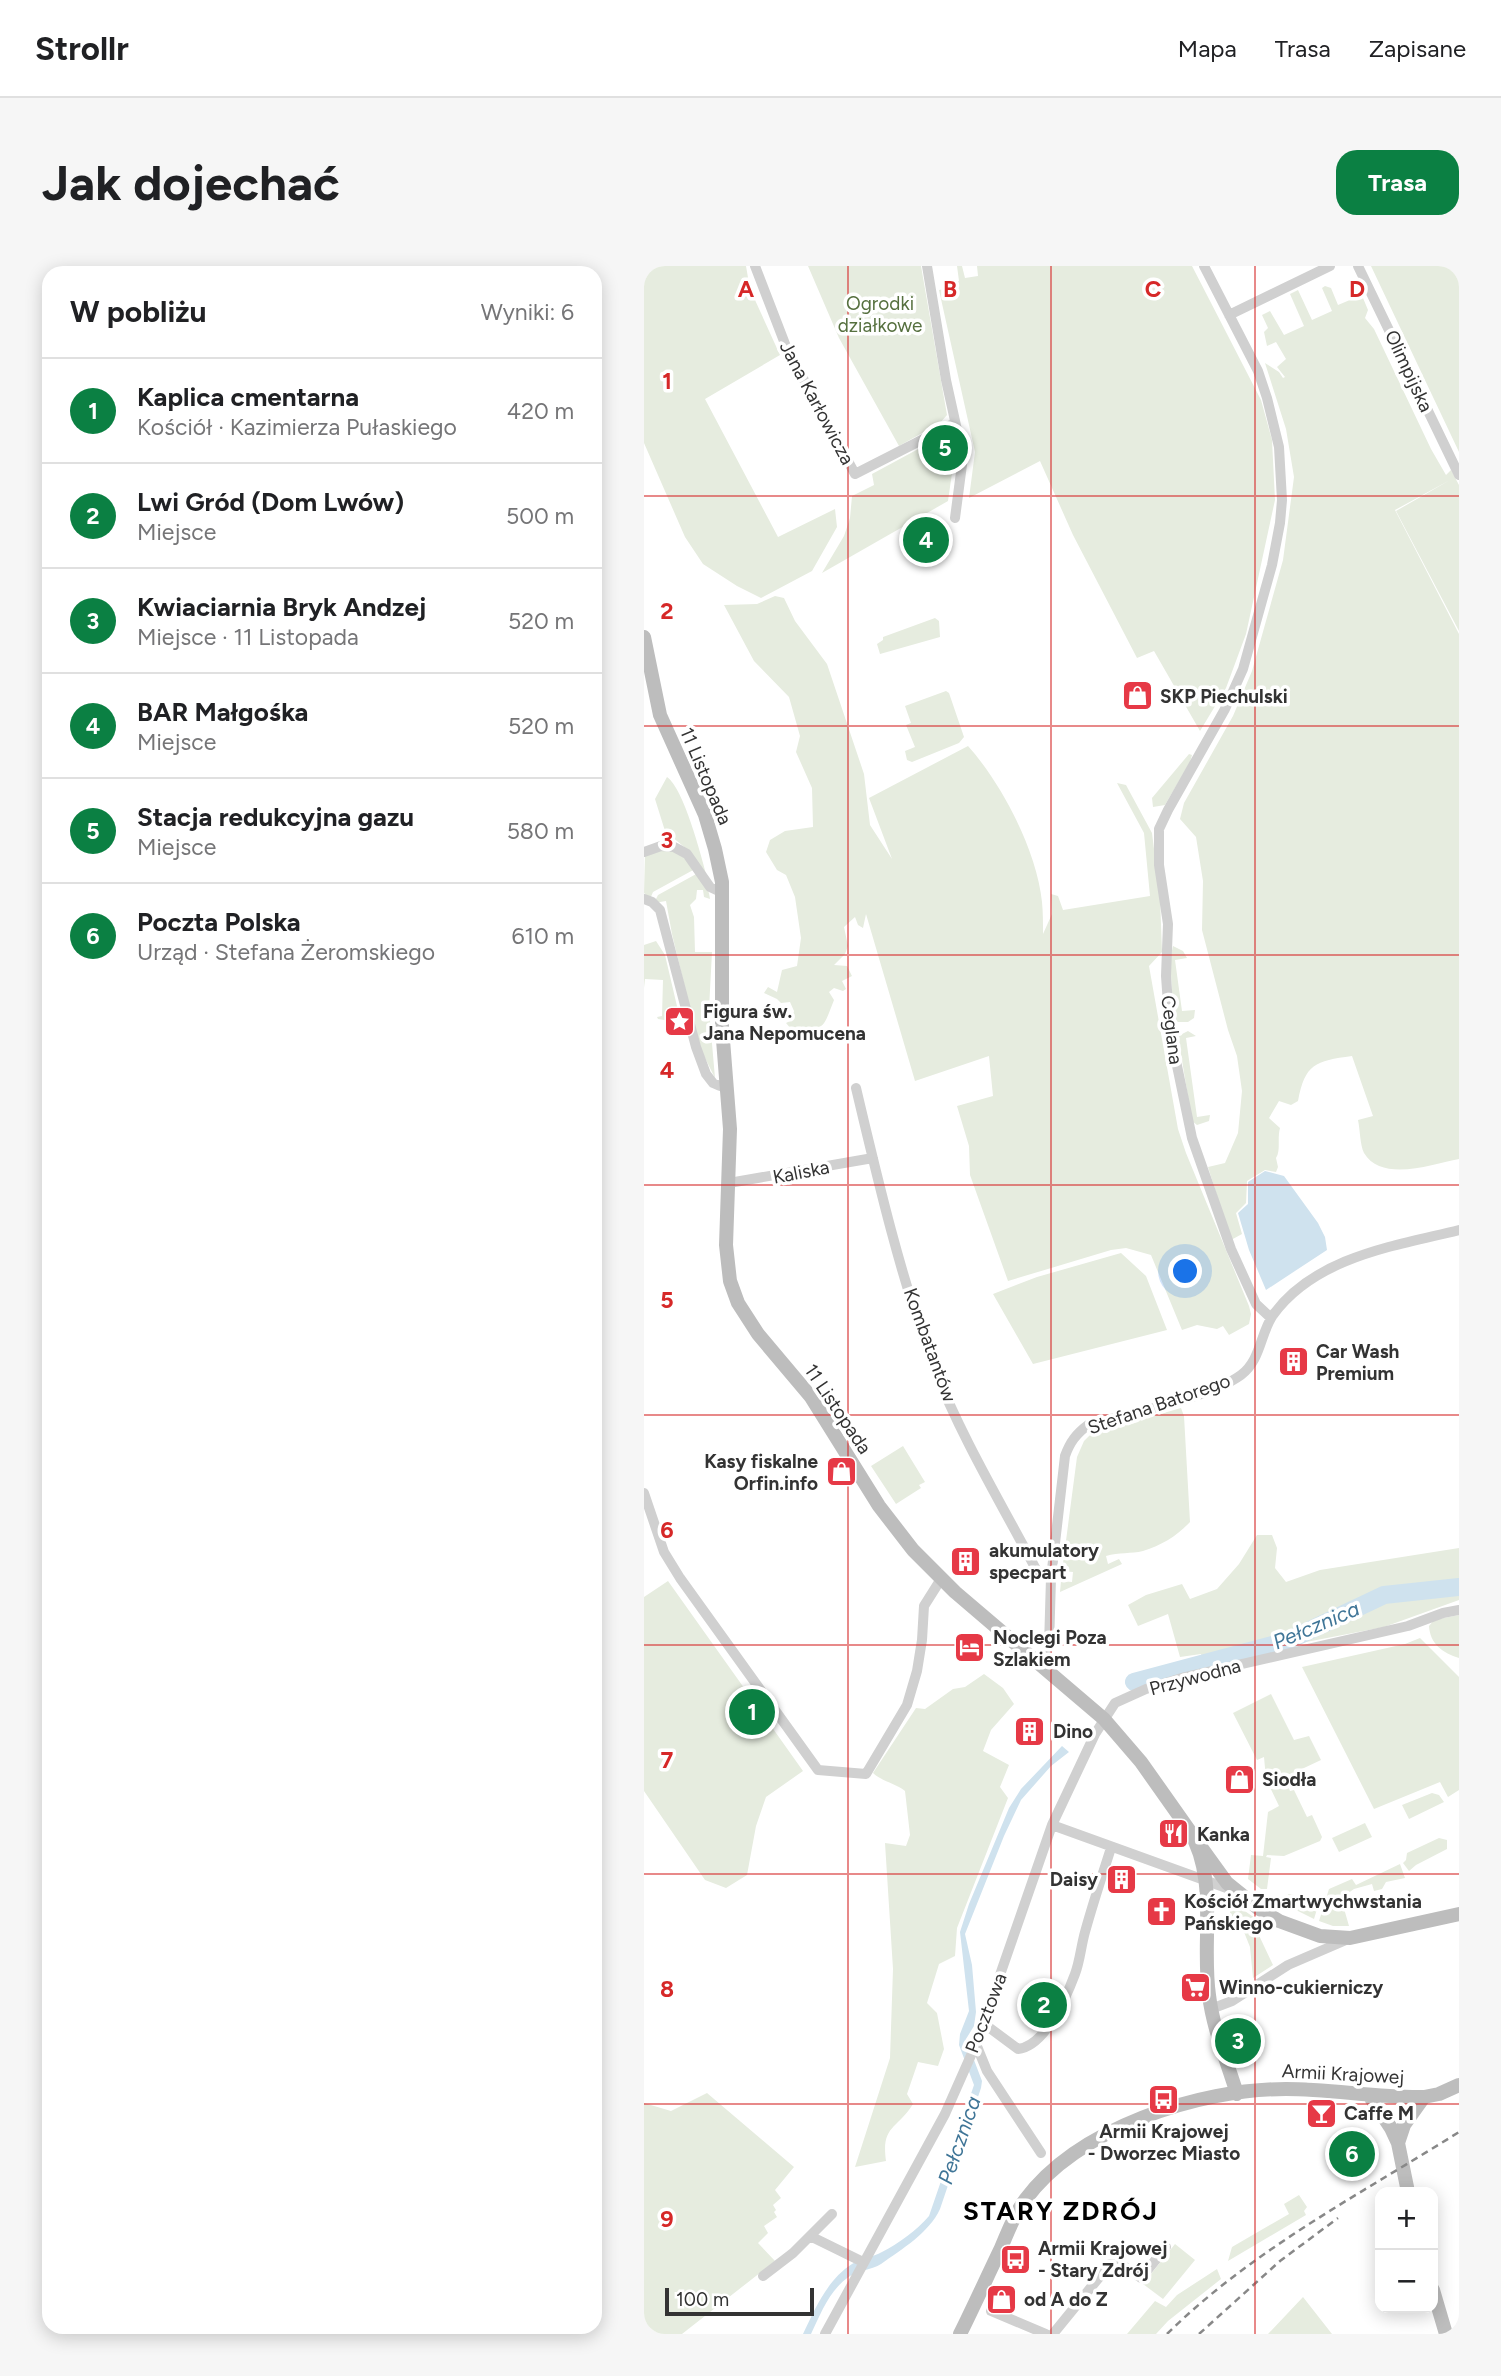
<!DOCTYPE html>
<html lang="pl">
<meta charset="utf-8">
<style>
:root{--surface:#fff;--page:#f6f6f6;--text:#202124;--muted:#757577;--line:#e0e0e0;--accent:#0b8043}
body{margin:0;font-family:Figtree,sans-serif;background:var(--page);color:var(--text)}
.controls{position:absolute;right:21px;bottom:21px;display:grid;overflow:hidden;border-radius:14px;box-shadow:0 4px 18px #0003}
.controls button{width:63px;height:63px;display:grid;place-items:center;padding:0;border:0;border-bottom:2px solid var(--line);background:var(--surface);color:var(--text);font:35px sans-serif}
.scale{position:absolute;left:21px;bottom:18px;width:149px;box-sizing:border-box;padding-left:7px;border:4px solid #333;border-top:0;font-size:19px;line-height:24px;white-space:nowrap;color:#333;-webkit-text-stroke:5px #fff;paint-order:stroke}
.you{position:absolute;left:542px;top:1006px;width:24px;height:24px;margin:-18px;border:5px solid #fff;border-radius:50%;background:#1a73e8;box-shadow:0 0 0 10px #1a73e833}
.badge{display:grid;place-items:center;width:46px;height:46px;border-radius:50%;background:var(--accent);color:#fff;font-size:23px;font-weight:700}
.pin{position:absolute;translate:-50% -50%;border:4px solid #fff;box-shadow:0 2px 7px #0006}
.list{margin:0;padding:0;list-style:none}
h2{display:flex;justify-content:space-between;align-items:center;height:91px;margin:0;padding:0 28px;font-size:30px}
h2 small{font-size:23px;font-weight:400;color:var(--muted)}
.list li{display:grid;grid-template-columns:46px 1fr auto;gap:21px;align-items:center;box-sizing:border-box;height:105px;padding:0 28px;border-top:2px solid var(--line)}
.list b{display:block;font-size:26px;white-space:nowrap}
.list p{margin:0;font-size:23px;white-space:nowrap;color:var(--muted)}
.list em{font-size:23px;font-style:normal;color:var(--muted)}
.map{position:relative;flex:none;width:815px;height:2068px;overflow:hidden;border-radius:21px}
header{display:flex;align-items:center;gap:42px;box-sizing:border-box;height:98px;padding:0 35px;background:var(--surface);border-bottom:2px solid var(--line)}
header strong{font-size:33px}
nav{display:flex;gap:38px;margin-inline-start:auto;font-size:24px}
.intro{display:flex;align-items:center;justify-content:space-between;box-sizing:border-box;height:168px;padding:0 42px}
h1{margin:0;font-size:49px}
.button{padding:18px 32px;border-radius:21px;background:var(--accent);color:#fff;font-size:24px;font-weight:700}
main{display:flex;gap:42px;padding:0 42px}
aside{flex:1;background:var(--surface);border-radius:21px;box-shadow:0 4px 18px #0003}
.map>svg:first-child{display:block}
.green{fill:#e6ecdf}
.water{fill:#cfe2ee}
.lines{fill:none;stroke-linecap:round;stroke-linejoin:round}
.river{stroke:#cfe2ee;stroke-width:18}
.minor{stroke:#d0d0d0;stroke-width:10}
.secondary{stroke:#bdbdbd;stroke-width:14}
.rail{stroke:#888;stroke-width:2.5;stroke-dasharray:7 5;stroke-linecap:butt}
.grid{fill:none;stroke:#d62828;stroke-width:2;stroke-opacity:0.55}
.labels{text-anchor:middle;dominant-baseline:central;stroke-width:7;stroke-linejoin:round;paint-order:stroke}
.park-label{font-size:19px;fill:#56703f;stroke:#fff}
.street-label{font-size:19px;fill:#333;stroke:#fff}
.poi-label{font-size:19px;font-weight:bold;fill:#333;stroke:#fff;text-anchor:start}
.water-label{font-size:21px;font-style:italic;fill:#3f7597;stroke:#fff}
.district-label{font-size:26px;font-weight:bold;letter-spacing:2px;fill:#000;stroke:#fff}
.grid-label{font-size:23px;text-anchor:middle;font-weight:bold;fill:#d62828;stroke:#fff;stroke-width:7;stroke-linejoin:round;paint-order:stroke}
</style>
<header>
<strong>Strollr</strong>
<nav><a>Mapa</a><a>Trasa</a><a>Zapisane</a></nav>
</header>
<div class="intro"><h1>Jak dojechać</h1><a class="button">Trasa</a></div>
<main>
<aside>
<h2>W pobliżu<small>Wyniki: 6</small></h2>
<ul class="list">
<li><span class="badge">1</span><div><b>Kaplica cmentarna</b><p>Kościół · Kazimierza Pułaskiego</p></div><em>420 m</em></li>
<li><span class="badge">2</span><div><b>Lwi Gród (Dom Lwów)</b><p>Miejsce</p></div><em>500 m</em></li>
<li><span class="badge">3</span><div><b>Kwiaciarnia Bryk Andzej</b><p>Miejsce · 11 Listopada</p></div><em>520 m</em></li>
<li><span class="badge">4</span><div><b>BAR Małgośka</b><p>Miejsce</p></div><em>520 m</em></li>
<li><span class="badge">5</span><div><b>Stacja redukcyjna gazu</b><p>Miejsce</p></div><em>580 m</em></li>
<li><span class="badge">6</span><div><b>Poczta Polska</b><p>Urząd · Stefana Żeromskiego</p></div><em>610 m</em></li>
</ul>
</aside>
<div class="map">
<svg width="815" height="2068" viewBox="0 0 815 2068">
<rect width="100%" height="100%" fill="#fff"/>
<path class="green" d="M0,0h102l4,23 30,66 -75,44 73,138 57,-28 2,18 -25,44 -51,27 -24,-12 -34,-22 -18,-27 -41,-94z
M164,0h113l26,149 -7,8 -41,23 -60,-108z
M313,0h5l3,12 13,-2 -1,-10h215l69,134 11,40 3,60 -29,134 -20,54 -26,43 -46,-80 -17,7 -64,-123 -33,-74 -71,37 6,-46 -36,-162 5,-1 -1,-4 16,-4z
M727,0h88v186z
M681,20l6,2 7,17 19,-8 6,1 5,12 -3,8 9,11 57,120 15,26 5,-5 8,15v146l-63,-120 54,-31 -55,30 64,124v525c-26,5 -77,24 -95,-6 -4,-8 -4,-24 -6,-33l15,-4 -21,-60c-37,5 -47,8 -54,45l-7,4 -12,-4 -10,17 11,10c-3,11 1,22 -4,30l2,9 -2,5 -11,-2 -18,11 -1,22 -10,10 6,21 -11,6 -23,-73 17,-4 13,-30 4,-42 -5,-35 -9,-26 -26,-100 1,-49 -7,-44 -16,-18 4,-16 49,-87 19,-45 31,-111 11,-83 -8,-48 -21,-66 14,9 4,6 2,-1 -8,-10 9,-8 -10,-17 -9,4 -3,-14 4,-4 -6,-13 8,-4 14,24 20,-9 -14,-32 8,-4 14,30 20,-9 -10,-23z
M302,168l8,25 -6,42 -126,72 22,-37 6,-18 2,-22 22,-11 -2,-11z
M131,330l9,2 11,23 32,43 37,110 6,51 22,34 -23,-61 99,-52c34,38 69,105 74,156 1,10 1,22 1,32l9,-20 -1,-20 7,2 5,14 87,-14 -6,-63 -27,-50 9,2 26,48 8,64 2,55 -13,14 29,163 8,24 63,153 2,8 -2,10 -20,11 -6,-9 -6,3 -20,-4 -15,5 -31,-75 -25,-7 -15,2 -103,31 -38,-106 -1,-29 -12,-40 36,-10 -4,-40 -74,25 -49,-167 -3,14 -5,-3 -3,-8 -11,10 4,19 -3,8 -11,11 13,1 5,10 -10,5 4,8 -3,2 -9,-3 -5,4 5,8c-12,31 -8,25 -37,36l-11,-13 6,-3 2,-9 -4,-9 -9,1 -4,-4 -13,-6 4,-6 9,5 5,-22 15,-4 4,-28 -6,-41 -9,-22 -9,-5 -11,-18 4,-12 15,-9 28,-4 -1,-39 -16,-36 4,-16 -11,-39 -35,-36 -30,-56 33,-1z
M291,352l4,3 1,16 -60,17 -3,-10 6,-4v-3z
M302,425l3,2 15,44 -5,6 -47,19 -5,-2 -2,-9 10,-4 -9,-22 5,-2 -6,-17z
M545,488l3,1 -2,7 -25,43 -12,2 -1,-9z
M23,511c17,12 34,78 40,100l-18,-26 -24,-20 -10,-32z
M26,582l14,8 11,13 -42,23 -3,7 -6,-6 1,-39z
M54,607l11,20 1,6 -6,-2 -1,-7h-6l-1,9 -6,6 4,12 1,35h17l-3,57 6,69 -16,-32 -27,-112 -6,-33 -12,2 4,-8z
M12,675l9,14 15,64 -3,3 -19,-3 -1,-2 5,-1 1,-36 -18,-1 -1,9v-43z
M529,680l10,5 4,7 -12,2 7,51 13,-1 -1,8 -6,4h-14l-4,-62z
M544,765l8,5 -10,2 11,79 13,-2 -1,6 -12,4 -5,-4 -14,-85z
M477,987l25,23 21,54 -134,34 -40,-70 44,-17z
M537,1142l3,8 6,106c-13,14 -28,23 -47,29 -12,3 -24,1 -37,5l2,8 11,-5 3,5 -62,28 1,-11 11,1 1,-10 -11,-1 15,-114 7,-16 7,-7z
M259,1180l22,36 -6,3 2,3 -25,16 -25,-38z
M613,1269h15l5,13 -2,20 11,14 34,-12 139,-22v52l-75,27 -124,24 -56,13 -3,-10 -21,3 -12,-43 -30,12 -10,-21 18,-10 36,-11 8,15 27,-10 22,-25z
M24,1315l135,190 -37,26 -10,29 -9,49 -21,13 -21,-8 -61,-89v-194z
M815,1349v43c-16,-5 -29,-14 -30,-32l5,-6z
M776,1372l39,39v113l-11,7 -8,-15 -66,27 -72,-142 103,-23z
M340,1408l19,14 11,16 -23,26 -8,21 26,14 -9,22 8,11 -51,130 -2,28 -16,8 -12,39 10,10 7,36 -6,17 -20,-4 -11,32 6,10c-16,26 -32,21 -27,57l-31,6 35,-109 3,-89 -8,-126 21,3 4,-11 -5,-44c-10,-8 -22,-9 -32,-18l43,-65 9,1 28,-20 12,-2z
M627,1428l23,46 15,-4 12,24 -34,16 -1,5 4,10 4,-1 13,27 5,-2 10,22 -2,4 -36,15 -17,-1 -1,2 5,1 -4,31h-6l-13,-10 3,-24 12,1 5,-44 11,-6 -13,-27 -2,-22 -7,3 -24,-47z
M788,1527l7,2 5,7 -35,17 -7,-14z
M721,1557l7,14 -33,15 -7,-14z
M795,1572l8,2v9l-31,16 -7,6 -6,-8 3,-3 1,-7z
M756,1598l5,14 -19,4 -4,7 -8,2 -2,-7 -18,5 -13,9 8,28h-16l-14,-5 10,-32 23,-10 4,6z
M644,1628l32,5 -6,20 -28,-14z
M588,1636l30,21 -6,6 17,36 -20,13 -3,-31 -12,-30 -8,-1v-9l-3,-1z
M63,1827l87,74 -19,23 6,8 -8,7 3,5 -2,2 3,5 -13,9 4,7 -10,10 17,18 -93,73h-38v-231l27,8z
M655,1929l8,12 -3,4 2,4 -78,46 4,-14 57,-33 -5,-10z
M531,1978l20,16 -32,39 -20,-15z
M573,2003l4,10 -53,42 -12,13h-29l28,-33 11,6 11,-12z
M659,2031l29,37h-64z"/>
<path class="water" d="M621,905l19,5 34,47 7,14 2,13 -61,40 -17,-40 -11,-37 10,-9v-22z
M418,1480l7,6 -18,14 -30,34 -17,36 -39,98 7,31 4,47 -2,14 -8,13 16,42 -1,7 -41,121c-11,24 -38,40 -59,55 -9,6 -22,6 -31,12 -20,13 -29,37 -39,58h-8c12,-25 24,-54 49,-70 9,-6 21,-7 30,-12 16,-8 35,-22 47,-36l45,-131 -15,-40 1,-11 9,-23 -9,-79 9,-28 40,-96 12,-19z"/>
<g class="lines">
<path class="river" d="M490,1416l153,-41 97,-46 75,-8"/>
<path class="minor" d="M111,0l32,83 68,125 100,-51
M283,0l19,114 17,77 -8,61
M560,0l54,105 9,27 12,49 3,53 -2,23 -8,42 -29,104 -18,40 -57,101 -9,19v36l9,59 -2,52 4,56 22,106 39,111 25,55 15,14
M714,0l101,209
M585,49l101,-49
M0,586l17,-6 13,1 13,7 23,33 13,6
M0,633l8,3 8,8 36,137 10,27 7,9 7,3h7
M212,822c22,93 44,187 77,277 28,72 69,140 105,208l13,5
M85,917l144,-25
M0,1227l20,59 16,26 138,192 48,4 41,-69 10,-34 5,-31 2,-34 17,-27
M397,1398l8,-18 2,-68 14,-122c5,-14 11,-22 23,-31 41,-12 120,-26 153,-50 20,-15 19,-41 32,-60 42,-58 121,-69 186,-85
M408,1559l180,65
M567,1743l21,-8 56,-36 58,-25
M339,1757l35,26c27,-3 48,-51 57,-75 5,-13 6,-28 10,-42 8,-29 17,-56 26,-84
M332,1778l11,27 54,82
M166,1970l53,26
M119,2010l30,-23 39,-39
M347,2045l55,23
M181,2068l120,-220 31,-70 76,-219 43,-91 20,-31 31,-14 39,-12 223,-51 35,-13 16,-3
M409,2068l57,-70 14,2 17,12 25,-31"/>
<path class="secondary" d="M0,371l16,78 45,100 10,34 7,33v145l8,102 -4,116 4,36 8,22 20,31 53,63 68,109 34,44 42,42 149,127 37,43 48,68c30,49 12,111 20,165 4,34 18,66 28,99
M557,1581l26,36 31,25 21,13 41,15 30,2 109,-24
M725,1829l22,33 7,15 10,49
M754,1877l6,-18 20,-28
M789,2024l13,44
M316,2068c14,-28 27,-57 41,-86 7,-16 13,-34 24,-48 53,-72 174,-111 261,-111 46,0 92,9 138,8l15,-3 20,-9"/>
<path class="rail" d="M523,2068c85,-84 192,-139 292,-202
M555,2068l81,-73 58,-43"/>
</g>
<path class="grid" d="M204,0v2068M407,0v2068M611,0v2068M0,230h815M0,460h815M0,689h815M0,919h815M0,1149h815M0,1379h815M0,1608h815M0,1838h815"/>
<defs>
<symbol id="shop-square" viewBox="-11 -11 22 22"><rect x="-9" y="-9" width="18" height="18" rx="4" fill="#e63946" stroke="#fff"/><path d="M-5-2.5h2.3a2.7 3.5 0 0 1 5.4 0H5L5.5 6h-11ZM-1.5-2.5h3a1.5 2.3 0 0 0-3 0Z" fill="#fff"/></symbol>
<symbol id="sight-square" viewBox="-11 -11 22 22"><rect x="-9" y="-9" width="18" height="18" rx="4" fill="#e63946" stroke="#fff"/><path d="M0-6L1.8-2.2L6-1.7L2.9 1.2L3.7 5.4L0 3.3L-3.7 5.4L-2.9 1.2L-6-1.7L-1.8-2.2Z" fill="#fff"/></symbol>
<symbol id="building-square" viewBox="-11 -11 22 22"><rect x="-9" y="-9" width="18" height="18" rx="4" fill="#e63946" stroke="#fff"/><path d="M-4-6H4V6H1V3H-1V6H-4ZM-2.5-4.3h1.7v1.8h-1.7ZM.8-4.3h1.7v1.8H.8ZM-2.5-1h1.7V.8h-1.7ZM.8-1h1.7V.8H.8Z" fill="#fff"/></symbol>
<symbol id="hotel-square" viewBox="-11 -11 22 22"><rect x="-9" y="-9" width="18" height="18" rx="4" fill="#e63946" stroke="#fff"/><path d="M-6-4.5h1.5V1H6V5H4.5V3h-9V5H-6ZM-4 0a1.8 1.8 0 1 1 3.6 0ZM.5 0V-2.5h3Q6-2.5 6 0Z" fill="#fff"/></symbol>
<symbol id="restaurant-square" viewBox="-11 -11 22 22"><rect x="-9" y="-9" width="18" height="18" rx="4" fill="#e63946" stroke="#fff"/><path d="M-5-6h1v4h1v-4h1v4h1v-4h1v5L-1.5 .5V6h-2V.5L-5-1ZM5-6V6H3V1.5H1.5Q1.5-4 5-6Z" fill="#fff"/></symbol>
<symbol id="church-square" viewBox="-11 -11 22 22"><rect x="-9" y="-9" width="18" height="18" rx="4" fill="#e63946" stroke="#fff"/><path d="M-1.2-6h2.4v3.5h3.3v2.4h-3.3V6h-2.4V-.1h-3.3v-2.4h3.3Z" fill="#fff"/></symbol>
<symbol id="supermarket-square" viewBox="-11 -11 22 22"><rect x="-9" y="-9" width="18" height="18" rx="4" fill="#e63946" stroke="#fff"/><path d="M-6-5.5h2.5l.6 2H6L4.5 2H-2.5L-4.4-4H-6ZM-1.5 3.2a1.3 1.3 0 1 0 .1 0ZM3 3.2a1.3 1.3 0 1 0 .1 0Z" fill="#fff"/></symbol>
<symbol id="bus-square" viewBox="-11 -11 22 22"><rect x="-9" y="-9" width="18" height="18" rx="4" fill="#e63946" stroke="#fff"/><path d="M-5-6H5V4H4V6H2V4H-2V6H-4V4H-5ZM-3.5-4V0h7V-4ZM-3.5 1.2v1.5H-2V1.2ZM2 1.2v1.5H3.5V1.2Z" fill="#fff"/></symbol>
<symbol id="bar-square" viewBox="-11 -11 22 22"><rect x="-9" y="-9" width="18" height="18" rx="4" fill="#e63946" stroke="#fff"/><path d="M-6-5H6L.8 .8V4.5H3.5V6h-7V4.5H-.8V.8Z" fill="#fff"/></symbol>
</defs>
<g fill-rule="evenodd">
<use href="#shop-square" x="476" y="412" width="35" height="35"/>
<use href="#sight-square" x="18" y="738" width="35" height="35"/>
<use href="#building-square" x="632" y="1078" width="35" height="35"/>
<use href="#shop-square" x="180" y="1188" width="35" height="35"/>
<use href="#building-square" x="304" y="1278" width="35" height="35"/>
<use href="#hotel-square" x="308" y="1364" width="35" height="35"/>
<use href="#building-square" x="368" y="1448" width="35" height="35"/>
<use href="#shop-square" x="578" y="1496" width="35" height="35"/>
<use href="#restaurant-square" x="512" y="1550" width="35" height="35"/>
<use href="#building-square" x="460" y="1596" width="35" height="35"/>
<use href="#church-square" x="500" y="1628" width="35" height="35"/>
<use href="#supermarket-square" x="534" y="1704" width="35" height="35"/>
<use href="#bus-square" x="502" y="1816" width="35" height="35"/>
<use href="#bar-square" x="660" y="1830" width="35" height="35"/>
<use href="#bus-square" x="354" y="1976" width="35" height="35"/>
<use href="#shop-square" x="340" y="2016" width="35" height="35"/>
</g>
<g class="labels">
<g class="park-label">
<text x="236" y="37">Ogrodki<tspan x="236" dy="22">działkowe</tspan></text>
</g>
<g class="street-label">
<text transform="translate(765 105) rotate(65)">Olimpijska</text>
<text transform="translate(173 137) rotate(62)">Jana Karłowicza</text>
<text transform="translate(62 510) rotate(67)">11 Listopada</text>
<text transform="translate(528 764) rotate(83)">Ceglana</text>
<text transform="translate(157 906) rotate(-11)">Kaliska</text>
<text transform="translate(286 1079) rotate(70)">Kombatantów</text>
<text transform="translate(515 1138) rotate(-19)">Stefana Batorego</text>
<text transform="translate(194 1143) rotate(56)">11 Listopada</text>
<text transform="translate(551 1411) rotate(-15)">Przywodna</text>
<text transform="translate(342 1747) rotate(-69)">Pocztowa</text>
<text transform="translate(699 1808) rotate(3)">Armii Krajowej</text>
</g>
<g class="poi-label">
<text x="516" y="430">SKP Piechulski</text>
<text x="59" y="745">Figura św.<tspan x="59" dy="22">Jana Nepomucena</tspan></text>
<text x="672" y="1085">Car Wash<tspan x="672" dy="22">Premium</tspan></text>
<text x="174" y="1195" text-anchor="end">Kasy fiskalne<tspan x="174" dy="22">Orfin.info</tspan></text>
<text x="345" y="1284">akumulatory<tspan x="345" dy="22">specpart</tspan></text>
<text x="349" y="1371">Noclegi Poza<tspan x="349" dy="22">Szlakiem</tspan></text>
<text x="409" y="1465">Dino</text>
<text x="618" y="1513">Siodła</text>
<text x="553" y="1568">Kanka</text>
<text x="454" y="1613" text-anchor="end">Daisy</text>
<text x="540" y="1635">Kościół Zmartwychwstania<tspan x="540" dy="22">Pańskiego</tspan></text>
<text x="575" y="1721">Winno-cukierniczy</text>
<text x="700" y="1847">Caffe M</text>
<text x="520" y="1865" text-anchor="middle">Armii Krajowej<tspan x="520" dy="22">- Dworzec Miasto</tspan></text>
<text x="394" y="1982">Armii Krajowej<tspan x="394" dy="22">- Stary Zdrój</tspan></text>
<text x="380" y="2033">od A do Z</text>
</g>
<g class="water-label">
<text transform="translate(672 1359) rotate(-23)">Pełcznica</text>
<text transform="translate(315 1874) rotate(-71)">Pełcznica</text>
</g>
<g class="district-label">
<text x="417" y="1945">STARY ZDRÓJ</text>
</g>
</g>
<g class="grid-label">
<text x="102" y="31">A</text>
<text x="306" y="31">B</text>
<text x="509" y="31">C</text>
<text x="713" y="31">D</text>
<text x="23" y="123">1</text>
<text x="23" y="353">2</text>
<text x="23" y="582">3</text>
<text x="23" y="812">4</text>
<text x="23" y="1042">5</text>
<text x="23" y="1272">6</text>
<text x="23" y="1502">7</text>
<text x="23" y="1731">8</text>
<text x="23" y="1961">9</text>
</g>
</svg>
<div class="controls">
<button>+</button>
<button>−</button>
</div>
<div class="scale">100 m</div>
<div class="you"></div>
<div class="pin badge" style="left:108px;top:1446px">1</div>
<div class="pin badge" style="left:400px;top:1739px">2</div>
<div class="pin badge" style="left:594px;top:1775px">3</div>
<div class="pin badge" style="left:282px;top:274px">4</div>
<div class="pin badge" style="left:301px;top:182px">5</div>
<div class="pin badge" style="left:708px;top:1888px">6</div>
</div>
</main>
